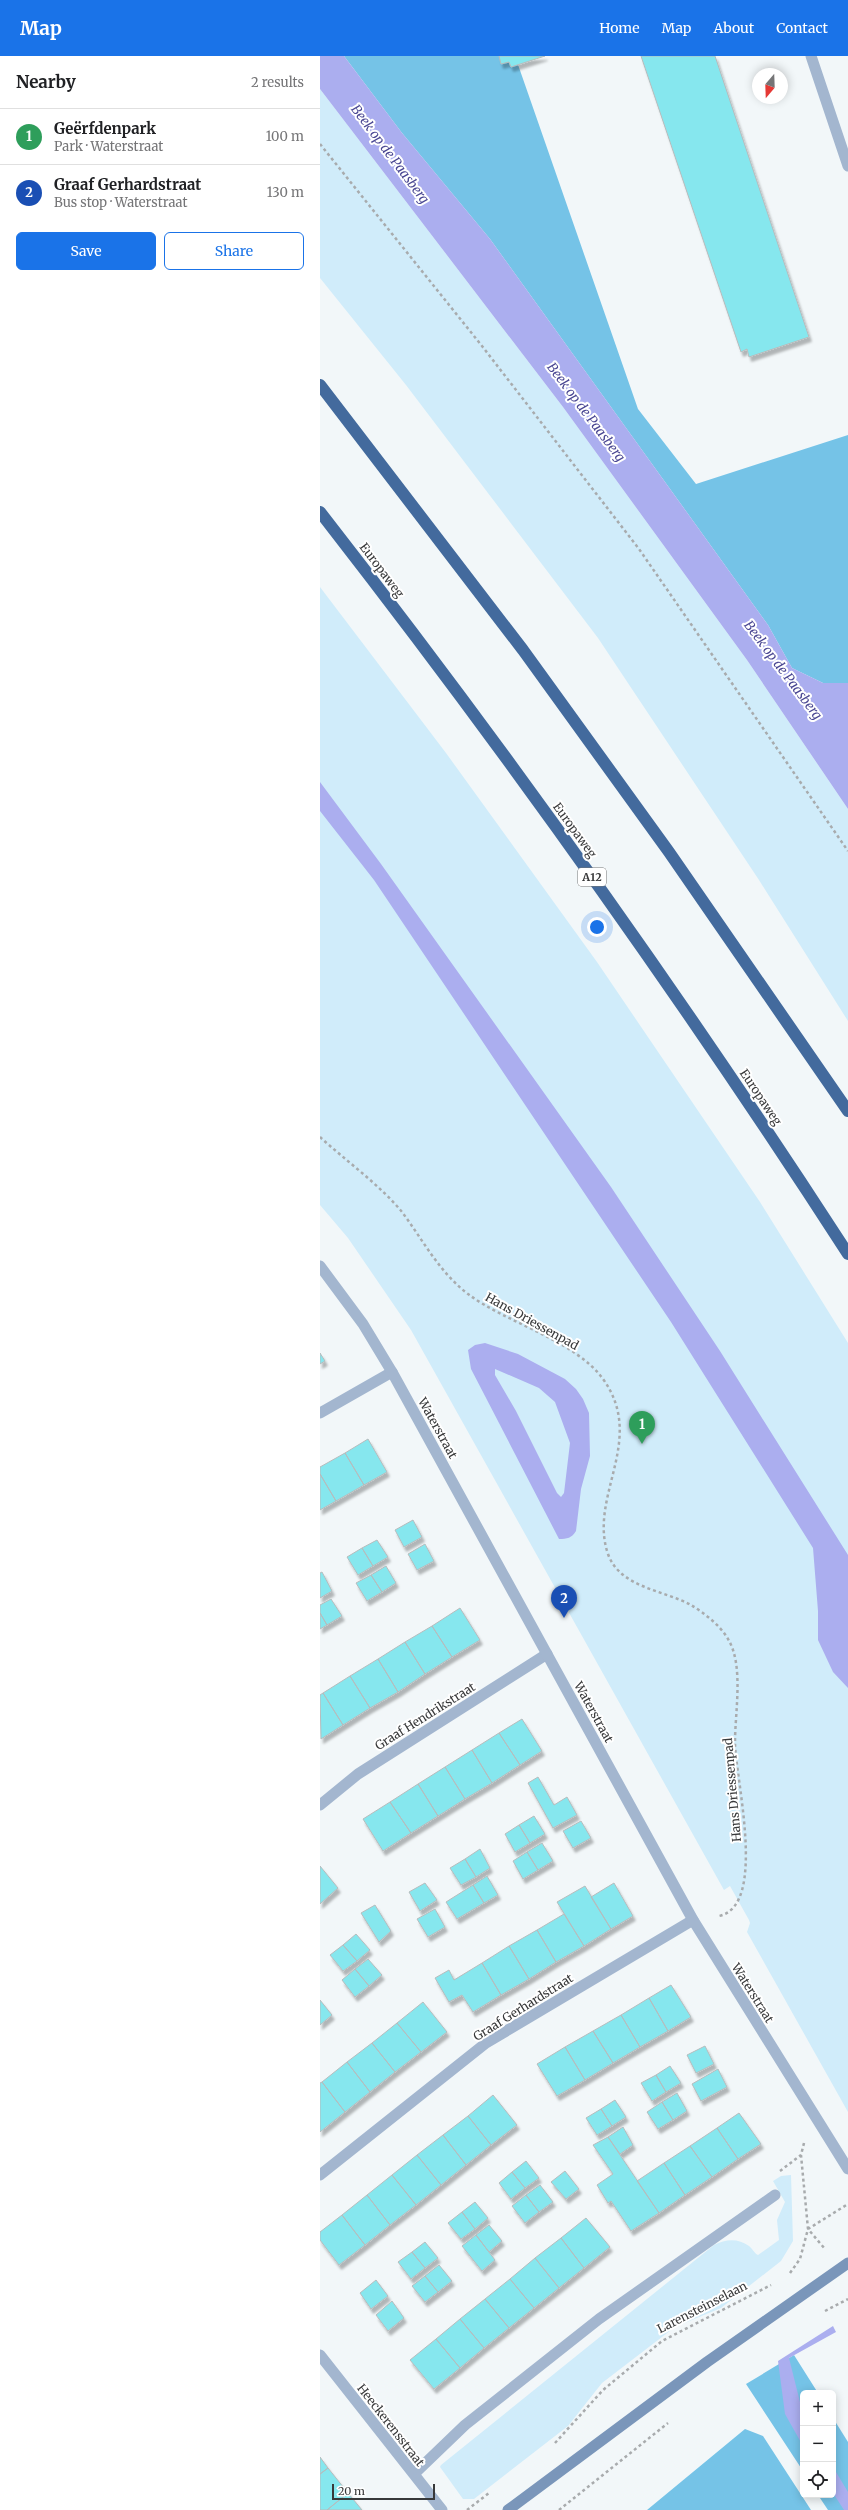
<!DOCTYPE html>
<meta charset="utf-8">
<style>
:root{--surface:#fff;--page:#f2f2f2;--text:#202124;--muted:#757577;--line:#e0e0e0;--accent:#1a73e8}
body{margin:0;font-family:Merriweather,serif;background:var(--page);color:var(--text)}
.controls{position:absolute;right:12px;bottom:12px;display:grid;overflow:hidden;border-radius:6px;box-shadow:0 2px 10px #0003}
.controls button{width:36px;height:36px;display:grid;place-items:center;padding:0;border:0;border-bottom:1px solid var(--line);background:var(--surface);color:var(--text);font:20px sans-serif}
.compass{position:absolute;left:432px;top:12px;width:36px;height:36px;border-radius:50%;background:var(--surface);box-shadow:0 2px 10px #0003;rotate:199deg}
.scale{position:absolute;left:12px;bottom:10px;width:103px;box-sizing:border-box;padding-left:4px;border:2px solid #38393a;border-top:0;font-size:11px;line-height:14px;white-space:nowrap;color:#38393a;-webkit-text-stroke:3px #fff;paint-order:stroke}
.you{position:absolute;left:277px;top:871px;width:14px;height:14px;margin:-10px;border:3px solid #fff;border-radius:50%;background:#1a73e8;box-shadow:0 0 0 6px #1a73e833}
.badge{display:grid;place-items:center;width:26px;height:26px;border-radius:50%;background:var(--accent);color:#fff;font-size:13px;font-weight:700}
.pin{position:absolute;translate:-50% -33px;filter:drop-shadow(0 1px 2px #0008)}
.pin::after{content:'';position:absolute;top:21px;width:14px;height:12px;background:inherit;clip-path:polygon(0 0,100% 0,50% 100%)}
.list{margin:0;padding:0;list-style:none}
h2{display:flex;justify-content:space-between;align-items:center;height:52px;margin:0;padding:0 16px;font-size:17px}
h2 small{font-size:13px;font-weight:400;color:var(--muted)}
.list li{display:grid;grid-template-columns:26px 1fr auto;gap:12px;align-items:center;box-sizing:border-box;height:56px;padding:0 16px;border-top:1px solid var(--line)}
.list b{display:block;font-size:15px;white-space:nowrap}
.list p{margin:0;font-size:13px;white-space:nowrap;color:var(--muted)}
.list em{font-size:13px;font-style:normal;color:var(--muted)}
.actions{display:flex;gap:8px;padding:12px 16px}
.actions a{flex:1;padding:9px 0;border:1px solid var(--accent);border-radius:6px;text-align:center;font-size:14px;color:var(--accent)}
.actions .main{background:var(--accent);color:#fff}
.icon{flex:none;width:22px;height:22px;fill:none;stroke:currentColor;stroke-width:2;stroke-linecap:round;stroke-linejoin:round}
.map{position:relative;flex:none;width:528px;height:2454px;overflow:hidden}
header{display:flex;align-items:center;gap:24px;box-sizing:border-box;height:56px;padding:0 20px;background:var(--accent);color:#fff}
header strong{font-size:19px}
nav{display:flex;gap:22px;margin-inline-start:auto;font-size:14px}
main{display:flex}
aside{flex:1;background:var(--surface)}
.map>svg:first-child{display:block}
.green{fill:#d0ecfa}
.forest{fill:#75c3e7}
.water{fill:#abaeef;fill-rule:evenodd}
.building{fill:#86e7ee;stroke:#b7bcbd;filter:url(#shadow)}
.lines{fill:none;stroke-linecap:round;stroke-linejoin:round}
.path{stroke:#a8abad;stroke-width:2.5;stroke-dasharray:3 3;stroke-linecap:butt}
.minor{stroke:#a3b6cf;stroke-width:11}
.tertiary{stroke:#a3b6cf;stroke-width:11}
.secondary{stroke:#7a96ba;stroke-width:11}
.motorway{stroke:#436a9d;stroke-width:12}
.labels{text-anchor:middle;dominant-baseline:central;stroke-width:4;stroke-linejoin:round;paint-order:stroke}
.shield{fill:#fff;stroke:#747475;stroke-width:1}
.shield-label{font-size:11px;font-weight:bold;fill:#38393a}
.street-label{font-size:12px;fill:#38393a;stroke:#fff}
.water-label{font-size:13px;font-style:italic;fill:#494692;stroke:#fff}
</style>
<header>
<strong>Map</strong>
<nav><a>Home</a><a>Map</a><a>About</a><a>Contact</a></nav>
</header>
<main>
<aside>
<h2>Nearby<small>2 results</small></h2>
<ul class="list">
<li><span class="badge" style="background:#2e9e5b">1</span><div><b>Geërfdenpark</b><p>Park · Waterstraat</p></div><em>100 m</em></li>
<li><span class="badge" style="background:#1a4fb4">2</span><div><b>Graaf Gerhardstraat</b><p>Bus stop · Waterstraat</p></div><em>130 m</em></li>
</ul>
<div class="actions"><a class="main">Save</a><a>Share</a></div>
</aside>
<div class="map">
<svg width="528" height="2454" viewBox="0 0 528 2454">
<defs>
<filter id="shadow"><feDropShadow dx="2.5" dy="4.5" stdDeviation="1" flood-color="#0004"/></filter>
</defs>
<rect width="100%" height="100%" fill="#f2f7f9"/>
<path class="green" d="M0,33l243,318 184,253 101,149v212l-89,-141 -161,-242 -192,-253 -86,-107z
M0,531l126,166 151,209 163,240 88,141v769l-101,-180 3,-9 -1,-3 -19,-34 -6,4 -313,-560 -63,-92 -28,-33z
M471,2119l2,66 -12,20 -60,47 -46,19 -73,56 -34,43 -94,73h-11l-23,-32 1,-2 273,-220c12,-6 24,-7 35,1 4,3 5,7 9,9l21,-15 -2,-20 8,-18 -12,-21 8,-5z"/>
<path class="forest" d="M24,0h171l123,353 58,75 152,-49v248h-25l-31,-15 -24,-43 -278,-386 -88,-106z
M474,2299l24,38h-15v78l-57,-87z
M513,2362l15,24v68h-20l-10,-15h15z
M425,2373l18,7 48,74h-164z"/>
<path class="water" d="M0,0h24l58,77 88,106 278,386 24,43 31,15h25v126l-101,-149 -184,-253 -243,-318z
M0,726l61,82 230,323 109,164 128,204v133l-15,-16 -15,-32v-29l-5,-63 -142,-226 -297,-442 -54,-69z
M165,1287l33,11 47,25 11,10 7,10 6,14 1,43 -9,33 -5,42c-4,7 -9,8 -17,8l-88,-170 -3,-19 7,-5zM175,1313l44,19 16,14 15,41 -6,50 -3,4 -4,-4 -41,-82 -21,-36z
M513,2270l3,6 -47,26 14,56v32l-18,-32 -7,-53z
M513,2411l15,25v18h-4l-11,-17z"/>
<path class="building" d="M179,0h46l-34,11 -2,-5 -8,2z
M321,0h74l94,281 -60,20 -2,-8 -6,3z
M0,1297l5,8 -5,3z
M48,1383l19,33 -23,13 -19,-32z
M25,1397l19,32 -28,16 -16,-27v-7z
M0,1418l16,27 -16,9z
M93,1464l9,17 -18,10 -9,-17z
M57,1484l11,17 -15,9 -11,-18z
M105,1488l9,17 -17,9 -9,-16z
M42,1492l11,18 -15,9 -11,-18z
M66,1510l10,17 -14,9 -11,-17z
M2,1516l10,19 -12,7v-25z
M51,1519l11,17 -15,9 -11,-18z
M11,1543l11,17 -15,9 -7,-12v-8z
M140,1552l20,32 -28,17 -20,-31z
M0,1557l7,12 -7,4z
M112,1570l20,31 -27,17 -20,-32z
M85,1586l20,32 -27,18 -20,-33z
M58,1603l20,33 -28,16 -20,-32z
M30,1620l20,32 -27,17 -20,-32z
M3,1637l20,32 -22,14 -1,-44z
M202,1663l20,32 -22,14 -21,-32z
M179,1677l21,32 -28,18 -20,-33z
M152,1694l20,33 -27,16 -20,-32z
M125,1711l20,32 -27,17 -20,-32z
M218,1721l16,28 13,-8 10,18 -24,13 -25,-45z
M98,1728l20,32 -27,17 -21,-31z
M70,1746l21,31 -28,18 -20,-32z
M214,1760l11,18 -15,9 -11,-18z
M261,1765l10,17 -18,10 -10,-17z
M199,1769l11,18 -15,9 -10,-18z
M222,1787l11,18 -15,9 -11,-18z
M160,1793l10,19 -14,9 -11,-18z
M207,1796l11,18 -15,9 -10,-18z
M145,1803l11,18 -15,8 -11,-17z
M0,1810l18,22 -18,16z
M167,1820l11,19 -14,8 -11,-18z
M105,1827l12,17 -17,11 -11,-19z
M294,1827l19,33 -22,13 -20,-32z
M153,1829l11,18 -27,16 -11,-17z
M265,1830l26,43 -27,17 -27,-44z
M55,1849l16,26 -12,11 -18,-29z
M115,1853l10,18 -17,10 -11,-18z
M244,1858l20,32 -28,16 -19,-32z
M217,1874l19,32 -27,17 -20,-33z
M36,1878l14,16 -13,11 -14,-16z
M23,1889l14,16 -14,10 -13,-16z
M189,1890l20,33 -28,16 -19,-32z
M48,1903l14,16 -13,11 -14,-17z
M162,1907l19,32 -28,17 -11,-17 -13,7 -14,-24 14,-8 5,10z
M35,1913l14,17 -14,11 -13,-17z
M351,1929l20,32 -23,14 -19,-33z
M329,1942l19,33 -28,16 -19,-32z
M0,1944l12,15 -12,10z
M103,1946l24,30 -26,20 -24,-29z
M301,1959l19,32 -27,16 -20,-32z
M77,1967l24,29 -26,20 -23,-29z
M273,1975l20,32 -28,17 -20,-33z
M52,1987l23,29 -25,20 -23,-30z
M385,1990l9,18 -18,9 -9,-18z
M245,1991l20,33 -28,16 -20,-32z
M27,2006l23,30 -25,20 -23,-30z
M350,2010l11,17 -15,9 -10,-17z
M398,2013l9,18 -26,14 -9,-17z
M336,2019l10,17 -14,9 -11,-18z
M2,2026l23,30 -25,20v-49z
M357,2037l10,18 -14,9 -11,-18z
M173,2039l24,30 -26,20 -23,-29z
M295,2044l11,17 -14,9 -11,-17z
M342,2046l11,18 -15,9 -11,-17z
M281,2053l11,17 -15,9 -11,-17z
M419,2057l22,31 -23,15 -21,-31z
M148,2060l23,29 -25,20 -23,-30z
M303,2071l10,18 -13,9 -12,-17z
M397,2072l21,31 -26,18 -22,-31z
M123,2079l23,30 -25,20 -24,-30z
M288,2081l51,76 -28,18 -20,-30 -3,2 -11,-18 16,-11 -20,-29z
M370,2090l22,31 -27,18 -21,-32z
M97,2099l24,30 -25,20 -24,-30z
M206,2105l13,17 -14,10 -13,-16z
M344,2107l21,32 -26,18 -22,-32z
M245,2115l14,18 -13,10 -15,-17z
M192,2116l13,16 -14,11 -12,-16z
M72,2119l24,30 -26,20 -23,-30z
M220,2129l13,17 -14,10 -13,-17z
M47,2139l23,30 -25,20 -23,-30z
M206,2139l13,17 -14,11 -13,-17z
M155,2146l13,16 -13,11 -13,-17z
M142,2156l13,17 -14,10 -13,-16z
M22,2159l23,30 -26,20 -19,-25v-8z
M266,2162l24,29 -26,21 -23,-30z
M169,2169l13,16 -13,11 -13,-17z
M156,2179l19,25 -13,11 -20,-25z
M241,2182l23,30 -25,20 -24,-30z
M105,2186l13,16 -13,10 -13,-16z
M92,2196l13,16 -14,11 -13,-17z
M215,2202l24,30 -25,20 -24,-29z
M119,2209l13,16 -14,11 -13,-16z
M105,2220l13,16 -13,10 -13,-16z
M190,2223l24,29 -25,20 -24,-29z
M56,2224l12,16 -17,13 -11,-16z
M165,2243l24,29 -25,20 -24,-29z
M72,2245l12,17 -16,13 -12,-16z
M140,2263l24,29 -24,20 -24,-29z
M116,2283l24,29 -26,21 -24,-29z
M0,2401l8,11 -8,6z
M8,2412l20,25 -21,17h-7v-36z
M28,2437l14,17h-35z"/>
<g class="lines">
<path class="path" d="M0,88l162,202 157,203 209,302
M0,1081c25,23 61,49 82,75 21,28 37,60 66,82 38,29 107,46 135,85 44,61 -15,117 5,175 12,34 56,36 83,51 13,8 29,20 37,34 16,26 7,73 7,103 0,35 33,164 -16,174
M484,2087l-3,12 7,74 17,20
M460,2115l21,-16
M470,2217l10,-14 8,-30 40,-25
M505,2255l23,-12
M235,2387l48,-53 59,-49 109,-56
M147,2454l22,-17
M239,2454l109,-87"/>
<path class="minor" d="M491,0l37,110
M0,1357l72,-41
M0,1749l38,-31 189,-120
M0,2119l166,-132 207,-123
M0,2299l122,155
M94,2418l51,-49 134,-106 176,-124"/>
<path class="tertiary" d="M0,1210l43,58 29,48 301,548 155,249"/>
<path class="secondary" d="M188,2454l199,-148 141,-99"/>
<path class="motorway" d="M0,329l203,265 146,202 179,259
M0,456c187,240 363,487 528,742"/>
</g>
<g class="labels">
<rect class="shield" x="258" y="812" width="28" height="18" rx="3"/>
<g class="shield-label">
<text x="272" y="821">A12</text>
</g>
<g class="street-label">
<text transform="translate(62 514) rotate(53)">Europaweg</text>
<text transform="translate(255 774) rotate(54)">Europaweg</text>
<text transform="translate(441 1041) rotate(56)">Europaweg</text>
<text transform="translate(212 1265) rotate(29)">Hans Driessenpad</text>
<text transform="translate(118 1372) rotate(61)">Waterstraat</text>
<text transform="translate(274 1656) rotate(61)">Waterstraat</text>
<text transform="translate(105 1660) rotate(-32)">Graaf Hendrikstraat</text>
<text transform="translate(412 1734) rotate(-95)">Hans Driessenpad</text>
<text transform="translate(433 1937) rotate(58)">Waterstraat</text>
<text transform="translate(203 1951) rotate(-32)">Graaf Gerhardstraat</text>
<text transform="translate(382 2251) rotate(-27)">Larensteinselaan</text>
<text transform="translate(71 2369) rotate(52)">Heeckerensstraat</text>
</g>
<g class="water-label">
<text transform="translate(70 98) rotate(53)">Beek op de Paasberg</text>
<text transform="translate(266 356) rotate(53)">Beek op de Paasberg</text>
<text transform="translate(463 614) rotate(53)">Beek op de Paasberg</text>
</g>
</g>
</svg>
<div class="controls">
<button>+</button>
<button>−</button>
<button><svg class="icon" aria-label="locate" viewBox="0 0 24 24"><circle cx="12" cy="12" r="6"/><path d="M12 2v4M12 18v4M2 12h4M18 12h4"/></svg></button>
</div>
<svg class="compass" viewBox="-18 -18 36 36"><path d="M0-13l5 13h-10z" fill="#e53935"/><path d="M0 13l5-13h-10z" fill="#757577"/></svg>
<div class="scale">20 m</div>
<div class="you"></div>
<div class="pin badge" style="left:322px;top:1388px;background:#2e9e5b">1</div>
<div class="pin badge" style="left:244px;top:1562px;background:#1a4fb4">2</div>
</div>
</main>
